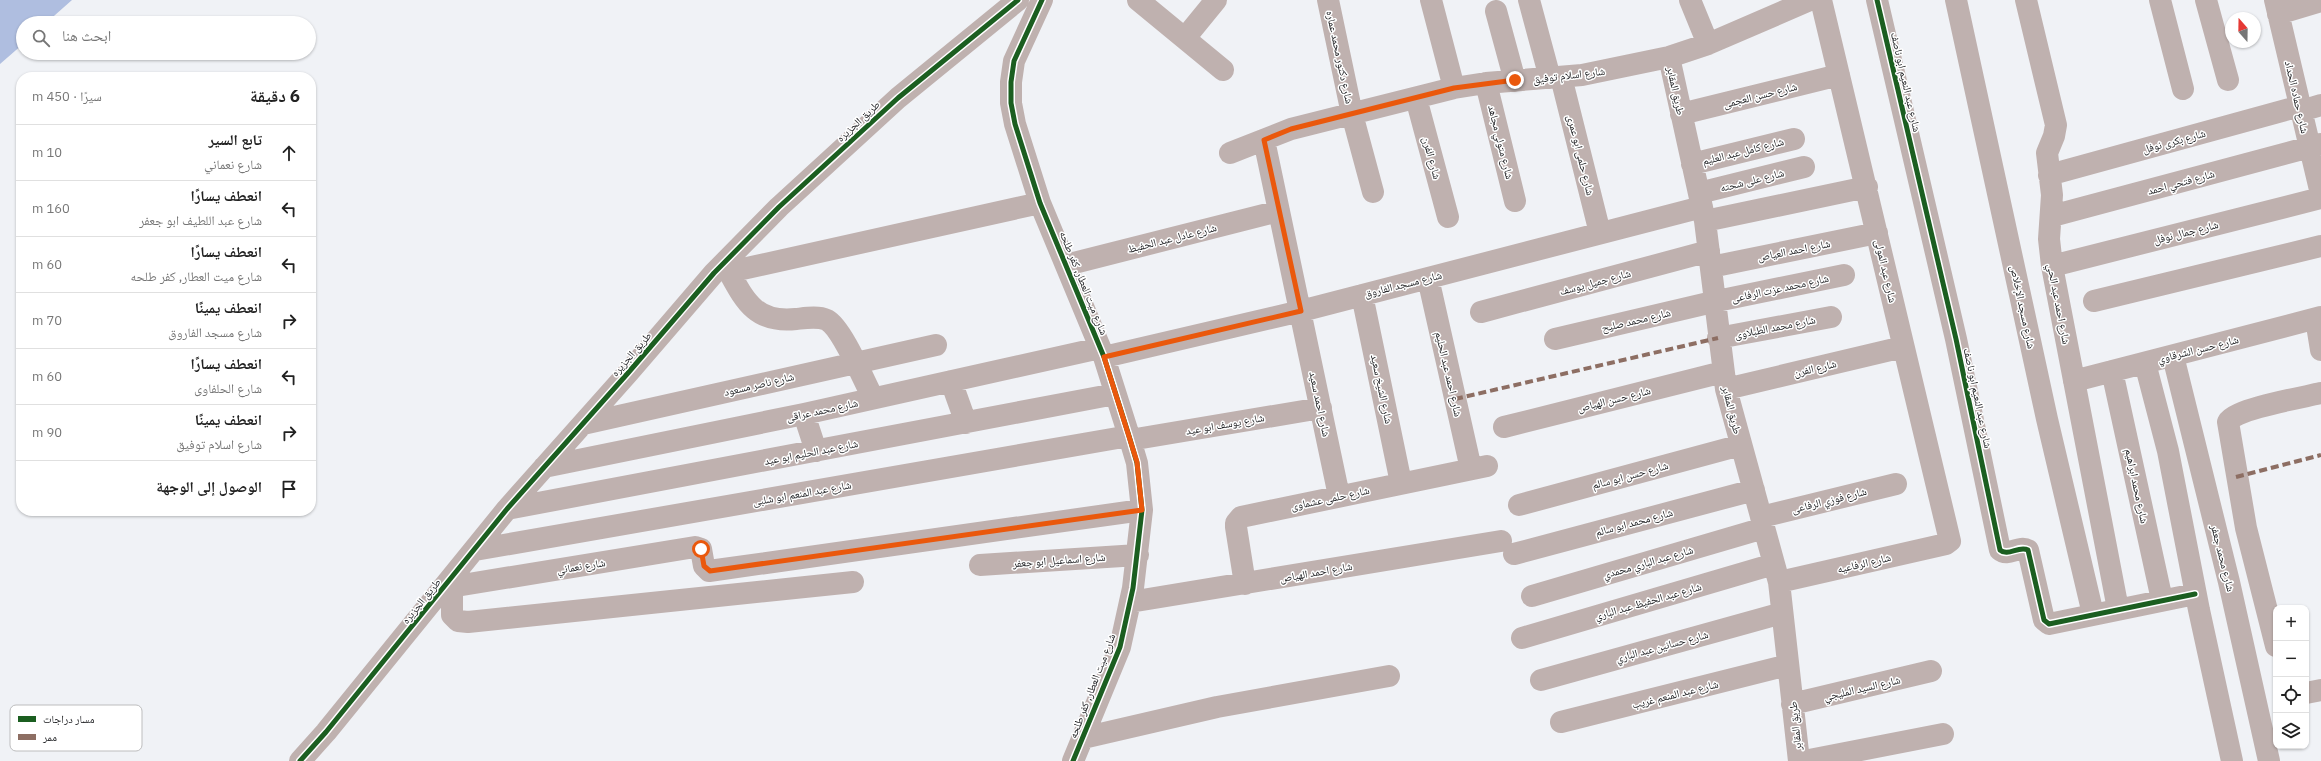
<!DOCTYPE html>
<html lang="ar">
<meta charset="utf-8">
<style>
:root{--surface:#fff;--page:#f2f2f2;--text:#222;--muted:#767676;--line:#e0e0e0}
body{margin:0;font-family:"IBM Plex Sans","Noto Naskh Arabic",sans-serif;background:var(--page);color:var(--text);direction:rtl}
.controls{position:absolute;right:12px;bottom:12px;display:grid;overflow:hidden;border-radius:8px;box-shadow:0 1px 3px #0004}
.controls button{width:36px;height:36px;display:grid;place-items:center;padding:0;border:0;border-bottom:1px solid var(--line);background:var(--surface);color:var(--text);font:20px sans-serif}
.compass{position:absolute;left:2225px;top:12px;width:36px;height:36px;border-radius:50%;background:var(--surface);box-shadow:0 1px 3px #0004;rotate:340deg}
.stop{position:absolute;width:12px;height:12px;margin:-9px;border:3px solid #ea580c;border-radius:50%;background:#fff}
.stop.end{background:#ea580c;border-color:#fff;box-shadow:0 1px 4px #0008}
.list{margin:0;padding:0;list-style:none}
h2{display:flex;justify-content:space-between;align-items:center;height:52px;margin:0;padding:0 16px;font-size:17px}
h2 small{font-size:13px;font-weight:400;color:var(--muted)}
.list li{display:grid;grid-template-columns:26px 1fr auto;gap:12px;align-items:center;box-sizing:border-box;height:56px;padding:0 16px;border-top:1px solid var(--line)}
.list b{display:block;font-size:15px;white-space:nowrap}
.list p{margin:0;font-size:13px;white-space:nowrap;color:var(--muted)}
.list em{font-size:13px;font-style:normal;color:var(--muted)}
.icon{flex:none;width:22px;height:22px;fill:none;stroke:currentColor;stroke-width:2;stroke-linecap:round;stroke-linejoin:round}
.map{position:relative;flex:none;width:2321px;height:761px;overflow:hidden;direction:ltr}
.search{position:absolute;background:var(--surface);box-shadow:0 1px 3px #0004;left:16px;top:16px;width:300px;height:44px;display:flex;align-items:center;gap:10px;box-sizing:border-box;padding:0 14px;border-radius:22px;color:var(--muted);font-size:15px}
.panel{position:absolute;background:var(--surface);box-shadow:0 1px 3px #0004;left:16px;top:72px;width:300px;height:444px;border-radius:16px;direction:rtl}
.map>svg:first-child{display:block}
.water{fill:#afbee0}
.lines{fill:none;stroke-linecap:round;stroke-linejoin:round}
.street{stroke:#bfb1af;stroke-width:22}
.quiet{stroke:#8d6e63;stroke-width:4;stroke-dasharray:8 4;stroke-linecap:butt}
.cycleway-casing{stroke:#fff;stroke-width:8}
.cycleway{stroke:#1b5e20;stroke-width:5}
.route{stroke:#ea580c;stroke-width:5}
.labels{text-anchor:middle;dominant-baseline:central;stroke-width:3;stroke-linejoin:round;paint-order:stroke}
.street-label{font-size:11px;fill:#232427;stroke:#fff}
.key{fill:#fff;stroke:#bdbdbe;stroke-width:1}
.key-label{font-size:11px;fill:#232427}
</style>
<div class="map">
<svg width="2321" height="761" viewBox="0 0 2321 761">
<rect width="100%" height="100%" fill="#f0f2f6"/>
<path class="water" d="M0,0h72l-26,23h-23v21l-23,20z"/>
<g class="lines">
<path class="street" d="M1042,0l-28,61 -3,21v21l4,21 25,79 64,154 25,79 8,27 5,47 -9,78 -13,59 -47,114
M1138,0l85,70
M1328,0l24,114 21,78
M1431,0l23,88
M1529,0l21,78
M1690,0l18,44
M1877,0l79,339 44,211c8,7 19,-5 28,0l16,70 5,4 146,-30
M1956,0l91,419 46,195
M2026,0l30,125 -2,11 -7,17 5,42 -3,44 3,27 66,343
M2160,0l23,89
M2206,0l22,80
M2275,0l46,194
M1496,11l19,70
M2278,14l43,-13
M1185,38l31,-38
M1669,57l36,164 21,168 53,193 20,179
M1561,77l39,156
M1486,83l29,118
M1416,98l32,119
M2301,111l20,-6
M1681,114l158,-39
M1264,140l75,356
M1230,153l61,-24 163,-41 32,-5 96,-8 87,-18 39,-13 102,-44
M1692,164l102,-25
M2049,175l251,-69
M1699,193l105,-26
M2052,216l269,-72
M1705,221l162,-34
M724,263c19,33 28,61 72,56 10,-1 22,-3 31,1 15,8 37,61 46,78
M1066,265l213,-54
M2052,266l269,-68
M1711,267l166,-34
M729,272l311,-69
M1428,278l43,191
M1362,295l39,188
M2094,301l227,-55
M1481,312l228,-61
M2316,319l5,31
M1718,338l113,-21
M1555,339l162,-38 127,-26
M2173,356l56,226 40,179
M1104,357l197,-46 401,-104
M2145,363l23,88 31,159 33,151
M2112,371l50,229
M951,381l15,42
M2074,381l247,-64
M1726,389l177,-42
M804,414l12,37
M583,424l353,-79
M1504,427l219,-55
M1130,440l191,-32
M544,467l260,-53 296,-66
M1519,505l222,-60
M507,509l608,-115
M1761,517l135,-33
M475,550l654,-114
M1514,554l240,-64
M980,565l158,-10
M1779,582l167,-38 4,-3 -129,-541
M1245,584l-9,-57v-4l5,-6 246,-51
M452,587v28l6,6 10,1 385,-40
M444,588l251,-41 6,2 3,17 5,5 433,-61
M1532,596l232,-68
M1130,602l371,-61
M1522,638l252,-74
M2276,646l-30,-118 -18,-106c6,-13 77,-25 93,-29
M1541,680l241,-67
M2306,693l15,-3
M1792,704l139,-33
M1561,722l227,-57
M1083,738l134,-31 172,-31
M300,761l26,-29 181,-223 121,-136 86,-100 65,-66 119,-109 120,-98
M1804,761l139,-27"/>
<path class="quiet" d="M1455,399l263,-61
M2236,477l85,-22"/>
<defs>
<path id="cycleway" d="M1042,0l-28,61 -3,21v21l4,21 25,79 64,154 25,79 8,27 5,47 -9,78 -13,59 -47,114
M1877,0l79,339 44,211c8,7 19,-5 28,0l16,70 5,4 146,-30
M300,761l26,-29 181,-223 121,-136 86,-100 65,-66 119,-109 120,-98"/>
</defs>
<use href="#cycleway" class="cycleway-casing"/>
<use href="#cycleway" class="cycleway"/>
</g>
<g class="lines">
<path class="route" d="M701,549l3,17 6,5 432,-61 -5,-48 -33,-105 197,-46 -37,-171 27,-11 163,-41 61,-8"/>
</g>
<g class="labels">
<g class="street-label">
<text transform="translate(1340 57) rotate(78)">شارع دكتور محمد عماره</text>
<text transform="translate(1569 75) rotate(-7)">شارع اسلام توفيق</text>
<text transform="translate(1906 82) rotate(77)">شارع عبد النعيم ابو ناصف</text>
<text transform="translate(1676 91) rotate(78)">طريق المقابر</text>
<text transform="translate(1760 95) rotate(-14)">شارع حسن العجمى</text>
<text transform="translate(2297 97) rotate(77)">شارع حماده الحداد</text>
<text transform="translate(858 121) rotate(-43)">طريق الجزيره</text>
<text transform="translate(2174 141) rotate(-15)">شارع بكرى نوفل</text>
<text transform="translate(1501 142) rotate(76)">شارع متولي مجاهد</text>
<text transform="translate(1743 151) rotate(-14)">شارع كامل عبد العليم</text>
<text transform="translate(1581 155) rotate(76)">شارع حلمى ابو عمرى</text>
<text transform="translate(1432 158) rotate(75)">شارع الفرن</text>
<text transform="translate(1752 180) rotate(-14)">شارع على شحته</text>
<text transform="translate(2181 182) rotate(-15)">شارع فتحي احمد</text>
<text transform="translate(2186 232) rotate(-14)">شارع جمال نوفل</text>
<text transform="translate(1172 238) rotate(-14)">شارع عادل عبد الحفيظ</text>
<text transform="translate(1794 250) rotate(-11)">شارع احمد العياص</text>
<text transform="translate(1886 271) rotate(77)">شارع عبد المولى</text>
<text transform="translate(1595 282) rotate(-15)">شارع جميل يوسف</text>
<text transform="translate(1084 283) rotate(68)">شارع ميت العطار, كفر طلحه</text>
<text transform="translate(1403 284) rotate(-14)">شارع مسجد الفاروق</text>
<text transform="translate(1780 288) rotate(-12)">شارع محمد عزت الرفاعى</text>
<text transform="translate(2059 304) rotate(79)">شارع احمد عبد الحي</text>
<text transform="translate(2023 307) rotate(78)">شارع مسجد الإخلاص</text>
<text transform="translate(1636 320) rotate(-13)">شارع محمد صليح</text>
<text transform="translate(1775 327) rotate(-11)">شارع محمد الطبلاوى</text>
<text transform="translate(2198 349) rotate(-14)">شارع حسن الشرقاوي</text>
<text transform="translate(631 354) rotate(-49)">طريق الجزيره</text>
<text transform="translate(1815 368) rotate(-13)">شارع الفرن</text>
<text transform="translate(1449 374) rotate(77)">شارع احمد عبد الحليم</text>
<text transform="translate(759 384) rotate(-13)">شارع ناصر مسعود</text>
<text transform="translate(1382 389) rotate(78)">شارع الشيخ سعيد</text>
<text transform="translate(1978 398) rotate(78)">شارع عبد النعيم ابو ناصف</text>
<text transform="translate(1614 399) rotate(-14)">شارع حسن الهياص</text>
<text transform="translate(1320 404) rotate(78)">شارع احمد سعيد</text>
<text transform="translate(822 410) rotate(-12)">شارع محمد عراقى</text>
<text transform="translate(1732 410) rotate(76)">طريق المقابر</text>
<text transform="translate(1225 424) rotate(-10)">شارع يوسف ابو عيد</text>
<text transform="translate(811 452) rotate(-11)">شارع عبد الحليم ابو عيد</text>
<text transform="translate(1630 475) rotate(-15)">شارع حسن ابو سالم</text>
<text transform="translate(2137 486) rotate(78)">شارع محمد ابراهيم</text>
<text transform="translate(802 493) rotate(-10)">شارع عبد المنعم ابو شلبى</text>
<text transform="translate(1330 498) rotate(-12)">شارع حلمى عشماوى</text>
<text transform="translate(1829 500) rotate(-14)">شارع فوزي الرفاعى</text>
<text transform="translate(1634 522) rotate(-15)">شارع محمد ابو سالم</text>
<text transform="translate(2223 558) rotate(76)">شارع محمد جعفر</text>
<text transform="translate(1059 560) rotate(-4)">شارع اسماعيل ابو جعفر</text>
<text transform="translate(1648 562) rotate(-16)">شارع عبد الباري محمدي</text>
<text transform="translate(1864 563) rotate(-13)">شارع الرفاعيه</text>
<text transform="translate(581 566) rotate(-9)">شارع نعماني</text>
<text transform="translate(1316 572) rotate(-10)">شارع احمد الهياص</text>
<text transform="translate(421 601) rotate(-51)">طريق الجزيره</text>
<text transform="translate(1648 601) rotate(-16)">شارع عبد الحفيظ عبد الباري</text>
<text transform="translate(1662 646) rotate(-15)">شارع حسانين عبد الباري</text>
<text transform="translate(1092 686) rotate(-69)">شارع ميت العطار, كفر طلحه</text>
<text transform="translate(1862 688) rotate(-13)">شارع السيد المليجي</text>
<text transform="translate(1675 694) rotate(-14)">شارع عبد المنعم غريب</text>
<text transform="translate(1795 726) rotate(-96)">طريق المقابر</text>
</g>
</g>
<rect x="10" y="705" width="132" height="46" rx="6" class="key"/>
<rect x="18" y="716" width="18" height="6" fill="#1b5e20"/>
<rect x="18" y="734" width="18" height="6" fill="#8d6e63"/>
<g class="key-label">
<text x="43" y="723">مسار دراجات</text>
<text x="43" y="741">ممر</text>
</g>
</svg>
<div class="controls">
<button>+</button>
<button>−</button>
<button><svg class="icon" aria-label="locate" viewBox="0 0 24 24"><circle cx="12" cy="12" r="6"/><path d="M12 2v4M12 18v4M2 12h4M18 12h4"/></svg></button>
<button><svg class="icon" aria-label="layers" viewBox="0 0 24 24"><path d="M12 4l9 5-9 5-9-5zM3 14l9 5 9-5"/></svg></button>
</div>
<svg class="compass" viewBox="-18 -18 36 36"><path d="M0-13l5 13h-10z" fill="#e53935"/><path d="M0 13l5-13h-10z" fill="#767676"/></svg>
<div class="stop" style="left:701px;top:549px"></div>
<div class="stop end" style="left:1515px;top:80px"></div>
<div class="search"><svg class="icon" aria-label="search" viewBox="0 0 24 24"><circle cx="10" cy="10" r="6"/><path d="M15 15l6 6"/></svg>ابحث هنا</div>
<section class="panel">
<h2>6 دقيقة<small>سيرًا · 450 m</small></h2>
<ul class="list">
<li><svg class="icon" aria-label="ahead" viewBox="0 0 24 24"><path d="M12 20V5M6 11l6-6 6 6"/></svg><div><b>تابع السير</b><p>شارع نعماني</p></div><em>10 m</em></li>
<li><svg class="icon" aria-label="left" viewBox="0 0 24 24"><path d="M17 20v-9H6M10 6l-5 5 5 5"/></svg><div><b>انعطف يسارًا</b><p>شارع عبد اللطيف ابو جعفر</p></div><em>160 m</em></li>
<li><svg class="icon" aria-label="left" viewBox="0 0 24 24"><path d="M17 20v-9H6M10 6l-5 5 5 5"/></svg><div><b>انعطف يسارًا</b><p>شارع ميت العطار, كفر طلحه</p></div><em>60 m</em></li>
<li><svg class="icon" aria-label="right" viewBox="0 0 24 24"><path d="M7 20v-9h11M14 6l5 5-5 5"/></svg><div><b>انعطف يمينًا</b><p>شارع مسجد الفاروق</p></div><em>70 m</em></li>
<li><svg class="icon" aria-label="left" viewBox="0 0 24 24"><path d="M17 20v-9H6M10 6l-5 5 5 5"/></svg><div><b>انعطف يسارًا</b><p>شارع الحلفاوى</p></div><em>60 m</em></li>
<li><svg class="icon" aria-label="right" viewBox="0 0 24 24"><path d="M7 20v-9h11M14 6l5 5-5 5"/></svg><div><b>انعطف يمينًا</b><p>شارع اسلام توفيق</p></div><em>90 m</em></li>
<li><svg class="icon" aria-label="arrive" viewBox="0 0 24 24"><path d="M6 21V4h12l-3 4 3 4H6"/></svg><div><b>الوصول إلى الوجهة</b></div></li>
</ul>
</section>
</div>
